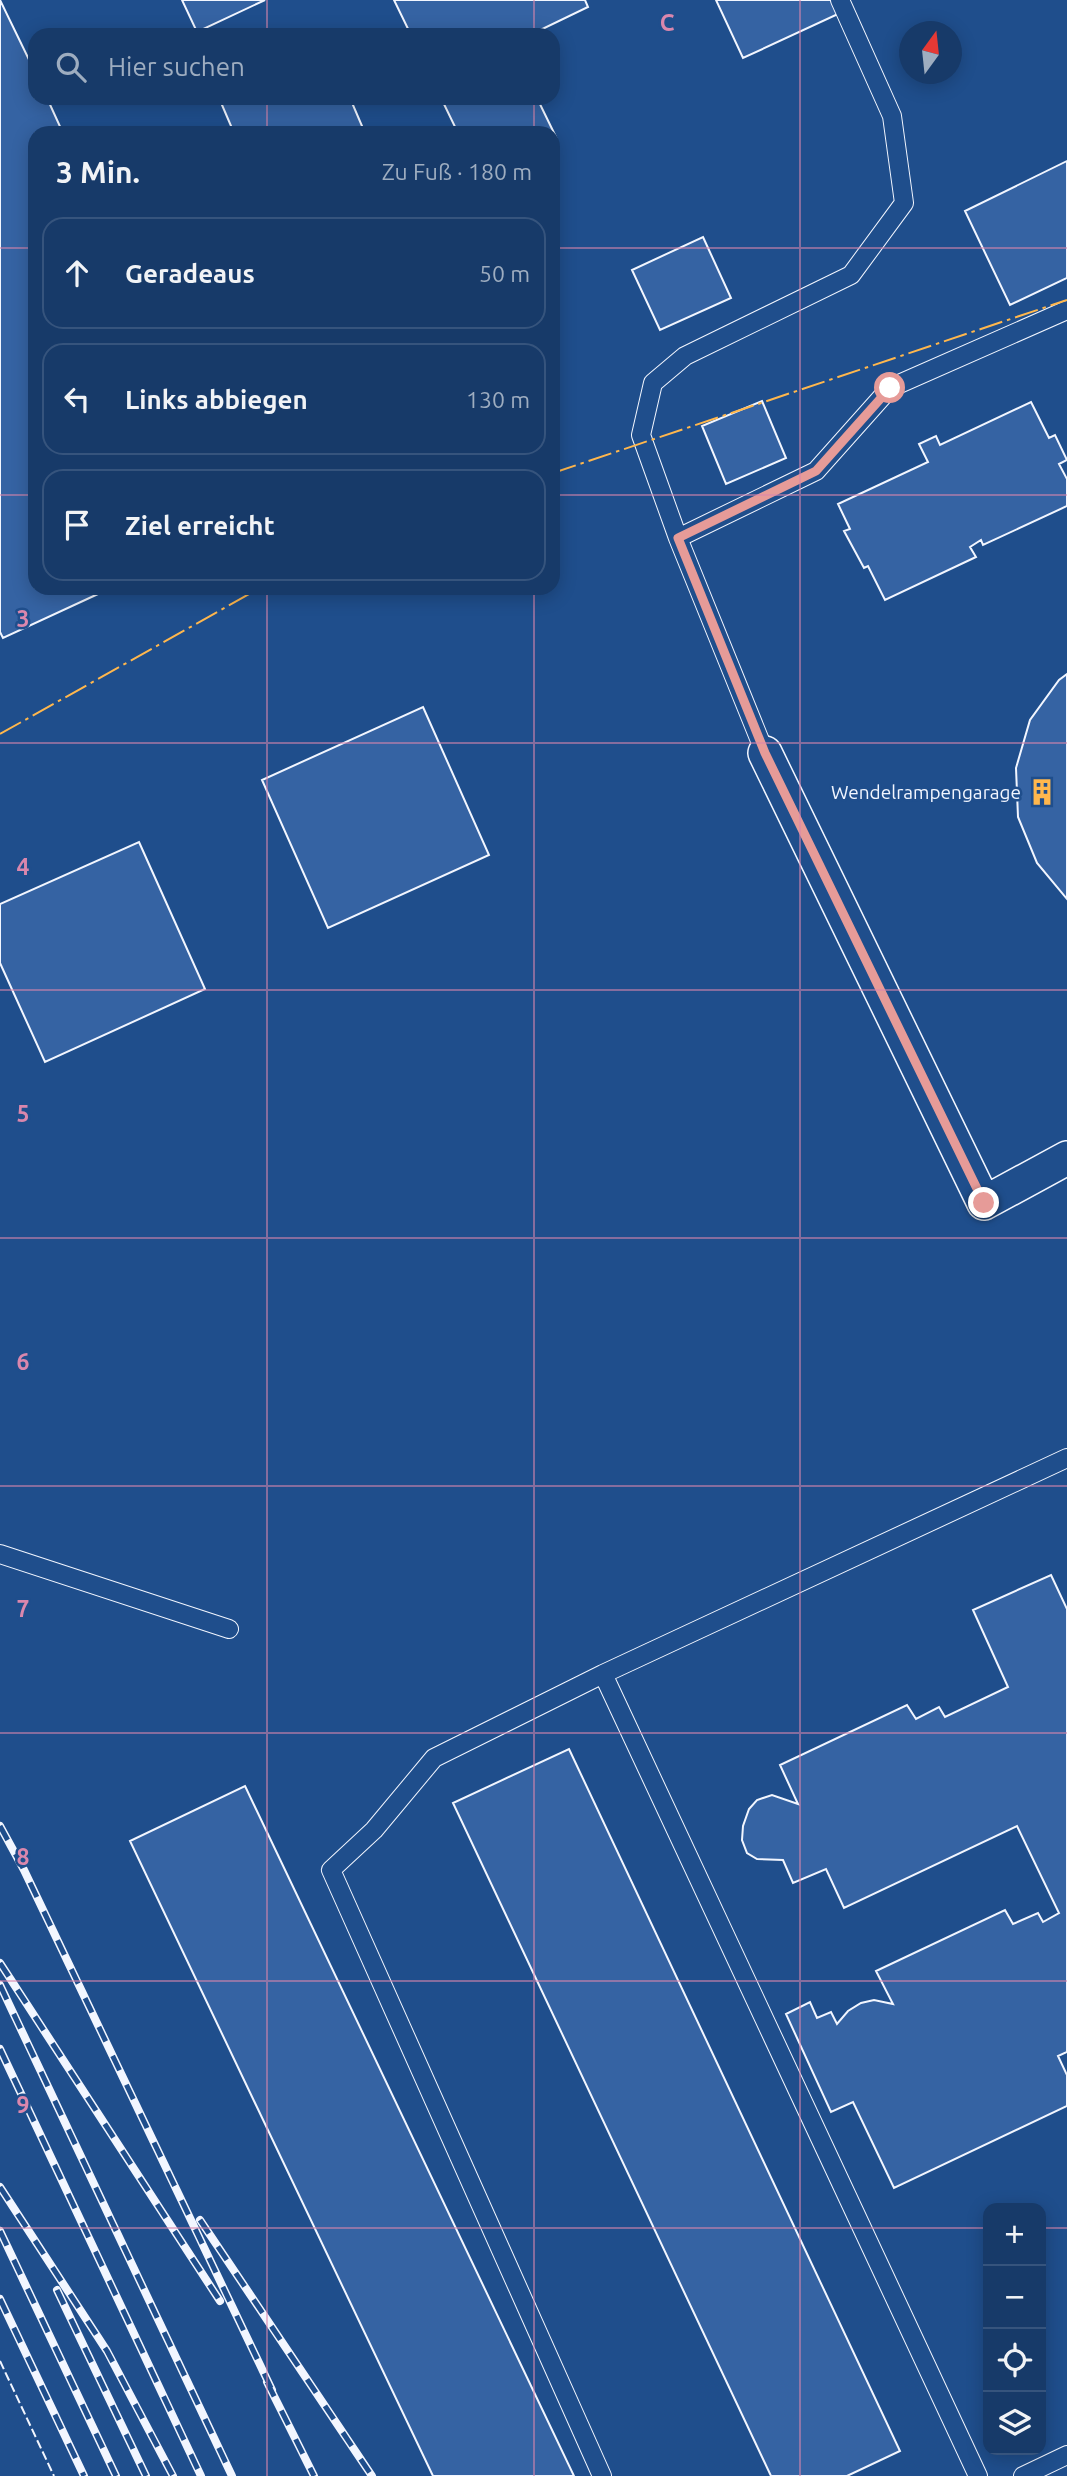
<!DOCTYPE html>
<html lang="de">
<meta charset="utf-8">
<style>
:root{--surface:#173a69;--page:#20416f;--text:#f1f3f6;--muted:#9eadc0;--line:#36547d}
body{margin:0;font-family:Ubuntu,sans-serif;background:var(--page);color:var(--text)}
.controls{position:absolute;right:21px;bottom:21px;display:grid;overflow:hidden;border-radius:14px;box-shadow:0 4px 18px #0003}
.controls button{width:63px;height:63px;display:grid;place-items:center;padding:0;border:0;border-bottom:2px solid var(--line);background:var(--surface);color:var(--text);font:35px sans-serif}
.compass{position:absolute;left:899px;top:21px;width:63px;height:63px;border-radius:50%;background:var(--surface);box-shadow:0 4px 18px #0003;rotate:15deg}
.stop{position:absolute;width:21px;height:21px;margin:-16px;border:5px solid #e69b98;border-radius:50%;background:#fff}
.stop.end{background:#e69b98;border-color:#fff;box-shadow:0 2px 7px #0008}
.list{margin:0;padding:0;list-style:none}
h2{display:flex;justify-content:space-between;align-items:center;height:91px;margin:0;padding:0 28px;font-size:30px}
h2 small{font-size:23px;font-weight:400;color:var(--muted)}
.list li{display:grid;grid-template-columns:46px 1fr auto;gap:21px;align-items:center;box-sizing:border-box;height:112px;margin:0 14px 14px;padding:0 14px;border:2px solid var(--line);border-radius:21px}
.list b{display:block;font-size:26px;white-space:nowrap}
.list em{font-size:23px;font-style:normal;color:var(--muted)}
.icon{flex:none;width:38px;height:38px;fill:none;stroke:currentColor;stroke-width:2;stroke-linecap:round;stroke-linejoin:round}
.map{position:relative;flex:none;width:1067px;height:2476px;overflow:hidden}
.search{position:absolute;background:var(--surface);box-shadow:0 4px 18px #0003;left:28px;top:28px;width:532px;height:77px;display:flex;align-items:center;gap:18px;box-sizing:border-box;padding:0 24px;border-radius:21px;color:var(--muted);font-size:26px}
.panel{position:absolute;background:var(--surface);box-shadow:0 4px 18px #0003;left:28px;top:126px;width:532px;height:469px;border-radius:21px}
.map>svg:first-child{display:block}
.building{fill:#3563a3;stroke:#f2f6ff;stroke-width:2}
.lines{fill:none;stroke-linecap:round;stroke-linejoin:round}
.lane-casing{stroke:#f2f6ff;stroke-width:20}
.street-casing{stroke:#f2f6ff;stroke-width:36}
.lane{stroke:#1f4e8c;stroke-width:18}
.street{stroke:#1f4e8c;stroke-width:33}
.rail-casing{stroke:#f2f6ff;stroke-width:8}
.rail{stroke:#1f4e8c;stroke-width:5;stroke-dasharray:16;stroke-linecap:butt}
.fence{stroke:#f2f6ff;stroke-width:2;stroke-dasharray:9 3.5;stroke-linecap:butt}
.power{stroke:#ffb74d;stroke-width:2;stroke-dasharray:24 5 3.5 5;stroke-linecap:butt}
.route{stroke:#e69b98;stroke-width:9}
.grid{fill:none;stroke:#da87ad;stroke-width:2;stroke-opacity:0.55}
.labels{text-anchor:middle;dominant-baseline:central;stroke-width:5;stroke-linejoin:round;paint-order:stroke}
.poi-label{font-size:19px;fill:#f2f6ff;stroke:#1f4e8c;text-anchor:end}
.grid-label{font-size:23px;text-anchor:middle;font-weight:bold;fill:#da87ad;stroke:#1f4e8c;stroke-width:5;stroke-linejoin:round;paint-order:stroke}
</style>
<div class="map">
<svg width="1067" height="2476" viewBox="0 0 1067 2476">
<rect width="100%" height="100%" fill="#1f4e8c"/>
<path class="building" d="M0,0l35,72v26h12l16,35h-28v455h76l-108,50 -3,-6z
M182,0h83l-68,32z
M394,0h191l3,7 -58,28h-119z
M716,0h115l7,14 -95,44z
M219,98h131l15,35h-131z
M441,98h96l19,39 -3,1v-5h-95z
M1067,161v117l-57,27 -45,-94z
M703,237l28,61 -71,32 -28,-60z
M762,401l24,57 -60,26 -24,-58z
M1031,402l18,36 6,-3 12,25 -8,4 8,15v27l-84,39 -2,-5 -11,7 6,10 -91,43 -17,-34 -4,2 -20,-37 6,-2 -12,-25 90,-42 -9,-18 17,-8 4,9z
M1067,674v225l-30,-36 -19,-46 -2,-49 14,-48 29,-40z
M423,707l66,148 -161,73 -66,-148z
M139,842l66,147 -160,73 -45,-99v-59z
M1051,1575l16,34v443l-9,4 9,19v31l-173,82 -41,-86 -22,10 -45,-98 24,-12 7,16 14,-6 6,12 11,-13 13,-8 13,-3 19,4 -17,-33 129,-61 8,14 25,-11 5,9 16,-9 -42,-87 -173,82 -18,-39 -33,14 -10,-23 -26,-1 -10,-6 -5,-13 1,-14 6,-17 8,-9 15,-5 26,9 -18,-39 127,-60 9,14 23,-12 6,10 63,-30 -35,-77z
M569,1749l331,702 -53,25h-76l-318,-673z
M245,1786l329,690h-141l-303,-635z"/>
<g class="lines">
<defs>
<path id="lane" d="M840,0l52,116 12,87 -53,72 -166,81 -32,27 -12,52 37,103 138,-67 74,-83 177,-78
M678,538l87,215
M0,1554l229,75
M602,2476l-271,-606 43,-40 60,-72 169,-84
M978,2476l-375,-802 464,-216
M1023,2476l44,-21"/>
<path id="street" d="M765,753l219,450 83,-45"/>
</defs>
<use href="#lane" class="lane-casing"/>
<use href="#street" class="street-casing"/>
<use href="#lane" class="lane"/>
<use href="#street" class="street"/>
<defs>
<path id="rail" d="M0,1826l24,44 248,520
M0,1963l220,338
M0,1985l232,491
M0,2049l201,427
M0,2187l107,164 66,125
M200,2220l172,256
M0,2231l116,245
M57,2290l89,186
M0,2299l84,177
M267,2382l47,94"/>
</defs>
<use href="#rail" class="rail-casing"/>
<use href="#rail" class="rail"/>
<path class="fence" d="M0,2361l54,115"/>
<path class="power" d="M553,473l514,-173
M0,734l260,-146"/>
</g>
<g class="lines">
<path class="route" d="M890,388l-74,83 -138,67 87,215 219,450"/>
</g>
<path class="grid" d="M267,0v35M534,0v35M800,0v2476M267,98v35M534,98v35M0,248h35M553,248h514M0,495h35M553,495h514M267,588v1888M534,588v1888M0,743h1067M0,990h1067M0,1238h1067M0,1486h1067M0,1733h1067M0,1981h1067M0,2228h988M1041,2228h26"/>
<defs>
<symbol id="building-bare" viewBox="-9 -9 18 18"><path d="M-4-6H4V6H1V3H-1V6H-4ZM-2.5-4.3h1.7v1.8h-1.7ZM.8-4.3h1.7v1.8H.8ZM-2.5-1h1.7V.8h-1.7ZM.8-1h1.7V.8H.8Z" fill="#ffb74d" stroke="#1f4e8c" stroke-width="2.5" paint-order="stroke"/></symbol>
</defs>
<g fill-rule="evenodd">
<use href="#building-bare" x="1023" y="773" width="38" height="38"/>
</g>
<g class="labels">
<g class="poi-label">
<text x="1021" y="792">Wendelrampengarage</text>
</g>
</g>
<g class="grid-label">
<text x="667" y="31">C</text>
<text x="23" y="627">3</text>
<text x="23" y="875">4</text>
<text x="23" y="1122">5</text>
<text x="23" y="1370">6</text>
<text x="23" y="1617">7</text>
<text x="23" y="1865">8</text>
<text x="23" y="2113">9</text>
</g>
</svg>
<div class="controls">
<button>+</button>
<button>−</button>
<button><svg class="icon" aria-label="locate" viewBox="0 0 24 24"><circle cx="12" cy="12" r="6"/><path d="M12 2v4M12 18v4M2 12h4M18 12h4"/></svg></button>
<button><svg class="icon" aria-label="layers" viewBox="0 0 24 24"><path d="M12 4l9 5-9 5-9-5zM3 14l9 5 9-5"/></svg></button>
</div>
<svg class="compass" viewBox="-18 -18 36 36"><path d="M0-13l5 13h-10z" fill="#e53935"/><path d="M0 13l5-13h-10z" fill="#9eadc0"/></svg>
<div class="stop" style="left:890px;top:388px"></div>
<div class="stop end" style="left:984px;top:1203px"></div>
<div class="search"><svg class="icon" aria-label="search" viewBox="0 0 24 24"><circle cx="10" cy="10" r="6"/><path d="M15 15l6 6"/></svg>Hier suchen</div>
<section class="panel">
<h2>3 Min.<small>Zu Fuß · 180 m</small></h2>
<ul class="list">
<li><svg class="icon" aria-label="ahead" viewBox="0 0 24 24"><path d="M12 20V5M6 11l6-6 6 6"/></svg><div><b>Geradeaus</b></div><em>50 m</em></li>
<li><svg class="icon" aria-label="left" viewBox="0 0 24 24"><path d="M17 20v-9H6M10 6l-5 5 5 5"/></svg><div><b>Links abbiegen</b></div><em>130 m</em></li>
<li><svg class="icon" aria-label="arrive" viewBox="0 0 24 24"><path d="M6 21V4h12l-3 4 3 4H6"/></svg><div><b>Ziel erreicht</b></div></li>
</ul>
</section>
</div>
